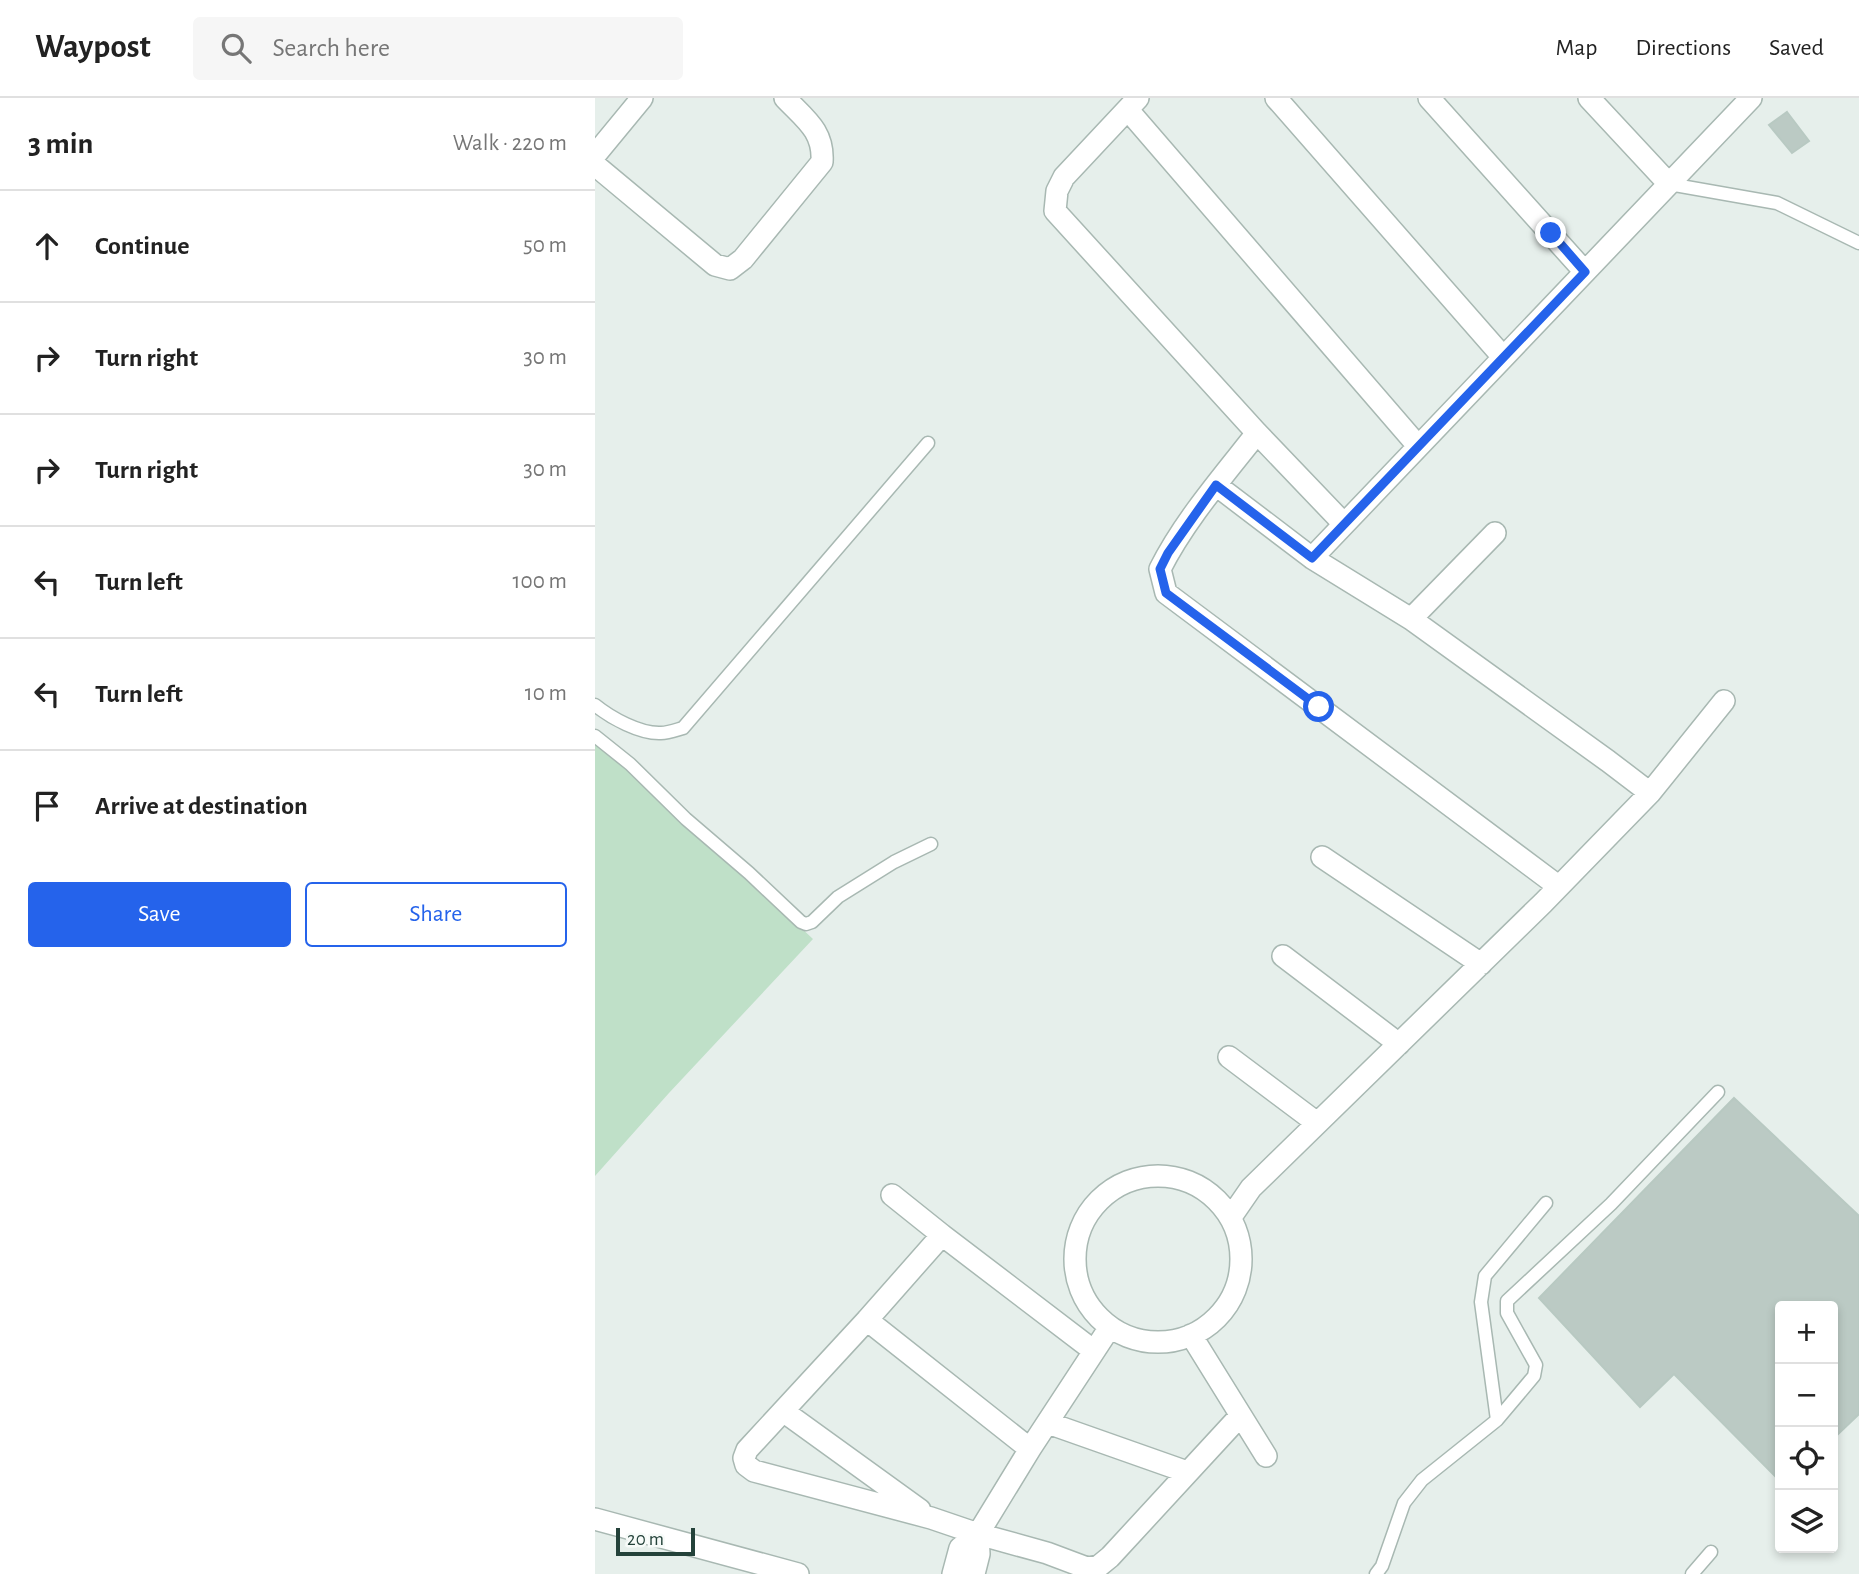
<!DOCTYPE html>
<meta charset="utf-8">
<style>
:root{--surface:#fff;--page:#f6f6f6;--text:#222;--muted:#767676;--line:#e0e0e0;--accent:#2563eb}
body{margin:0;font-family:"Alegreya Sans",sans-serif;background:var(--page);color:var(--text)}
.controls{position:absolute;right:21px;bottom:21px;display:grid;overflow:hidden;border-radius:7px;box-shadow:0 4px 10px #0003}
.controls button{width:63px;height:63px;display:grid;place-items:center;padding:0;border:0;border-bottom:2px solid var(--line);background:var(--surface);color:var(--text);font:35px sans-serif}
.scale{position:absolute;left:21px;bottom:18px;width:79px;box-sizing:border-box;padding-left:7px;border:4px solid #24423a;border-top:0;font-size:19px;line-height:24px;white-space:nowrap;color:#24423a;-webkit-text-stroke:5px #f7fbf9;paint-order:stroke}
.stop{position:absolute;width:21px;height:21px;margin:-16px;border:5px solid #2563eb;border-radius:50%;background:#fff}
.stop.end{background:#2563eb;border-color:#fff;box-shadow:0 2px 7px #0008}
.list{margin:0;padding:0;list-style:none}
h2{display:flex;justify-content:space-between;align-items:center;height:91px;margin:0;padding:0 28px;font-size:30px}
h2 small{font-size:23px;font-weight:400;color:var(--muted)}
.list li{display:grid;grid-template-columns:46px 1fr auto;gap:21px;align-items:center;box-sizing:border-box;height:112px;padding:0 28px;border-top:2px solid var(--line)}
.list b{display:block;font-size:26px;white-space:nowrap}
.list em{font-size:23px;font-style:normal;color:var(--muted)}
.actions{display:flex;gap:14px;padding:21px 28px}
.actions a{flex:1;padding:16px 0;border:2px solid var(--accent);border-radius:7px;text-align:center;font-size:24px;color:var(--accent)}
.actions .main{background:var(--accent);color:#fff}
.icon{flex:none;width:38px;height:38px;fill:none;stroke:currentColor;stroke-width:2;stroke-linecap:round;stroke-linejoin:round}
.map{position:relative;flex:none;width:1264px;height:1476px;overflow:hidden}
header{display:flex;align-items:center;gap:42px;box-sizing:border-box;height:98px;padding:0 35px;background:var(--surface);border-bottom:2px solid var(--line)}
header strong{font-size:33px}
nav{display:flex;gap:38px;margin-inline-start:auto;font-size:24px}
.search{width:490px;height:63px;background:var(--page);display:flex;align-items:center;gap:18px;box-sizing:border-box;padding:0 24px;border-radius:7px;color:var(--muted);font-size:26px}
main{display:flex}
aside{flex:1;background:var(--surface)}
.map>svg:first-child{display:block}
.green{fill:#bfe0c8}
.building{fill:#bbcac4;stroke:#b8c9c2;stroke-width:2}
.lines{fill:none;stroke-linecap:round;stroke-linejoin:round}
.service-casing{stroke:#a8b8b2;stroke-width:15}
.minor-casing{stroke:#a8b8b2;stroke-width:24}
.tertiary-casing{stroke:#a8b8b2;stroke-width:24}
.service{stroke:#fff;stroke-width:12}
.minor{stroke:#fff;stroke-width:21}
.tertiary{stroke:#fff;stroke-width:21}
.route{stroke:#2563eb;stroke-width:9}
</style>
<header>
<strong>Waypost</strong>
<div class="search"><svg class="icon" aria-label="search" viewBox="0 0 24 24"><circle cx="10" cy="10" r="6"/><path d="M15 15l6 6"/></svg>Search here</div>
<nav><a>Map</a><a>Directions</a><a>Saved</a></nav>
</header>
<main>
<aside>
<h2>3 min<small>Walk · 220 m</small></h2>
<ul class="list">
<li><svg class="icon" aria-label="ahead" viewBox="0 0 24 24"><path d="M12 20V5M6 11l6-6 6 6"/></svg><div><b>Continue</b></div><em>50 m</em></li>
<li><svg class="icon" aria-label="right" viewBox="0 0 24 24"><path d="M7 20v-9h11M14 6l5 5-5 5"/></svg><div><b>Turn right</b></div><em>30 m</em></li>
<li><svg class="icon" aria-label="right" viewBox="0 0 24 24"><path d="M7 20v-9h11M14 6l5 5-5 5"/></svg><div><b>Turn right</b></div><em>30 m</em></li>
<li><svg class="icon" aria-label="left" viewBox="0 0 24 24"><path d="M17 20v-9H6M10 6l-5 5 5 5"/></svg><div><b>Turn left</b></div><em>100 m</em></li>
<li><svg class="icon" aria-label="left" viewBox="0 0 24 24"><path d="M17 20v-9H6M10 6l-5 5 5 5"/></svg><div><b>Turn left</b></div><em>10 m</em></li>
<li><svg class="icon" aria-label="arrive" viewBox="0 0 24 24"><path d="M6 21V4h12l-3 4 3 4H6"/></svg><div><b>Arrive at destination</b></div></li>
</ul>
<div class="actions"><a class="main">Save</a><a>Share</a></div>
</aside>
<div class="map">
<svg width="1264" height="1476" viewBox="0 0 1264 1476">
<rect width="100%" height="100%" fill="#e6efeb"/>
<path class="green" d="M0,645l45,34 173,162 -144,154 -74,83z"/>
<path class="building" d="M1192,14l22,29 -17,12 -23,-28z
M1139,1000l125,118v198l-26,25v-133h-53v175l-106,-107 -34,33 -101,-109z"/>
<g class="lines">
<defs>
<path id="service" d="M1074,86l108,19 82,40
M0,607c16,13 45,29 66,28 7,0 15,-3 22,-5l245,-285
M0,638l35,28 56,55 63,54 52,49 5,2 6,-2 26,-25 56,-35 37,-18
M902,1322l-16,-118 4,-26 61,-73
M781,1476l6,-8 22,-63 18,-23 75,-60 37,-44 2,-11 -29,-52v-12l104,-97 107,-112
M1097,1476l19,-22"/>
<path id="minor" d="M543,0l-74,79 -7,14 -2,20 202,222 87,91
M681,0l227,259
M834,0l156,174
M994,0l80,86
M533,12l290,336
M0,57l47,-57
M0,67l120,100 15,4 13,-10 79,-97c2,-31 -17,-43 -37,-64
M662,335c-33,42 -73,88 -97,136l6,24 392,293
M621,387l96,73 99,61 197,142 42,32
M717,460l439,-460
M816,521l84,-86
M727,759l159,107
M688,858l116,88
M634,959l88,66
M480 1161a83 83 0 1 1 166 0a83 83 0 1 1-166 0Z
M297,1097l50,40 152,116
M636,1119l20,-29 292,-285 107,-110 74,-92
M347,1137l-75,85 -120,130 -3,8 2,7 8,6 177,47 47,16 69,19 40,15 12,-2 11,-9 130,-141
M272,1222l163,129
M596,1237l75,121
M188,1313l137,99
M453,1325l139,49
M358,1476l7,-26 18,-14 52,-85 80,-122
M379,1476l5,-20 -1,-20"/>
<path id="tertiary" d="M0,1421l203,55"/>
</defs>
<use href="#service" class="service-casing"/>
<use href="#minor" class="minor-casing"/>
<use href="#tertiary" class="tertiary-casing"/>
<use href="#service" class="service"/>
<use href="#minor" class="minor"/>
<use href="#tertiary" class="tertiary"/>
</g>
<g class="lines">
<path class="route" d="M724,609l-153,-114 -6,-24 8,-16 48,-68 96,73 273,-286 -34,-39"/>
</g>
</svg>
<div class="controls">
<button>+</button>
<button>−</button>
<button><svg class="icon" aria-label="locate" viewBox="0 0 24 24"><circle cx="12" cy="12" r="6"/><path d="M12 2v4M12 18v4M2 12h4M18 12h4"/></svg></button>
<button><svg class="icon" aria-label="layers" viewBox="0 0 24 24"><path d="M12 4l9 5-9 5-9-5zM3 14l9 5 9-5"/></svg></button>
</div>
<div class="scale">20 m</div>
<div class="stop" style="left:724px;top:609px"></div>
<div class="stop end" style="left:956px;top:135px"></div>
</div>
</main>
